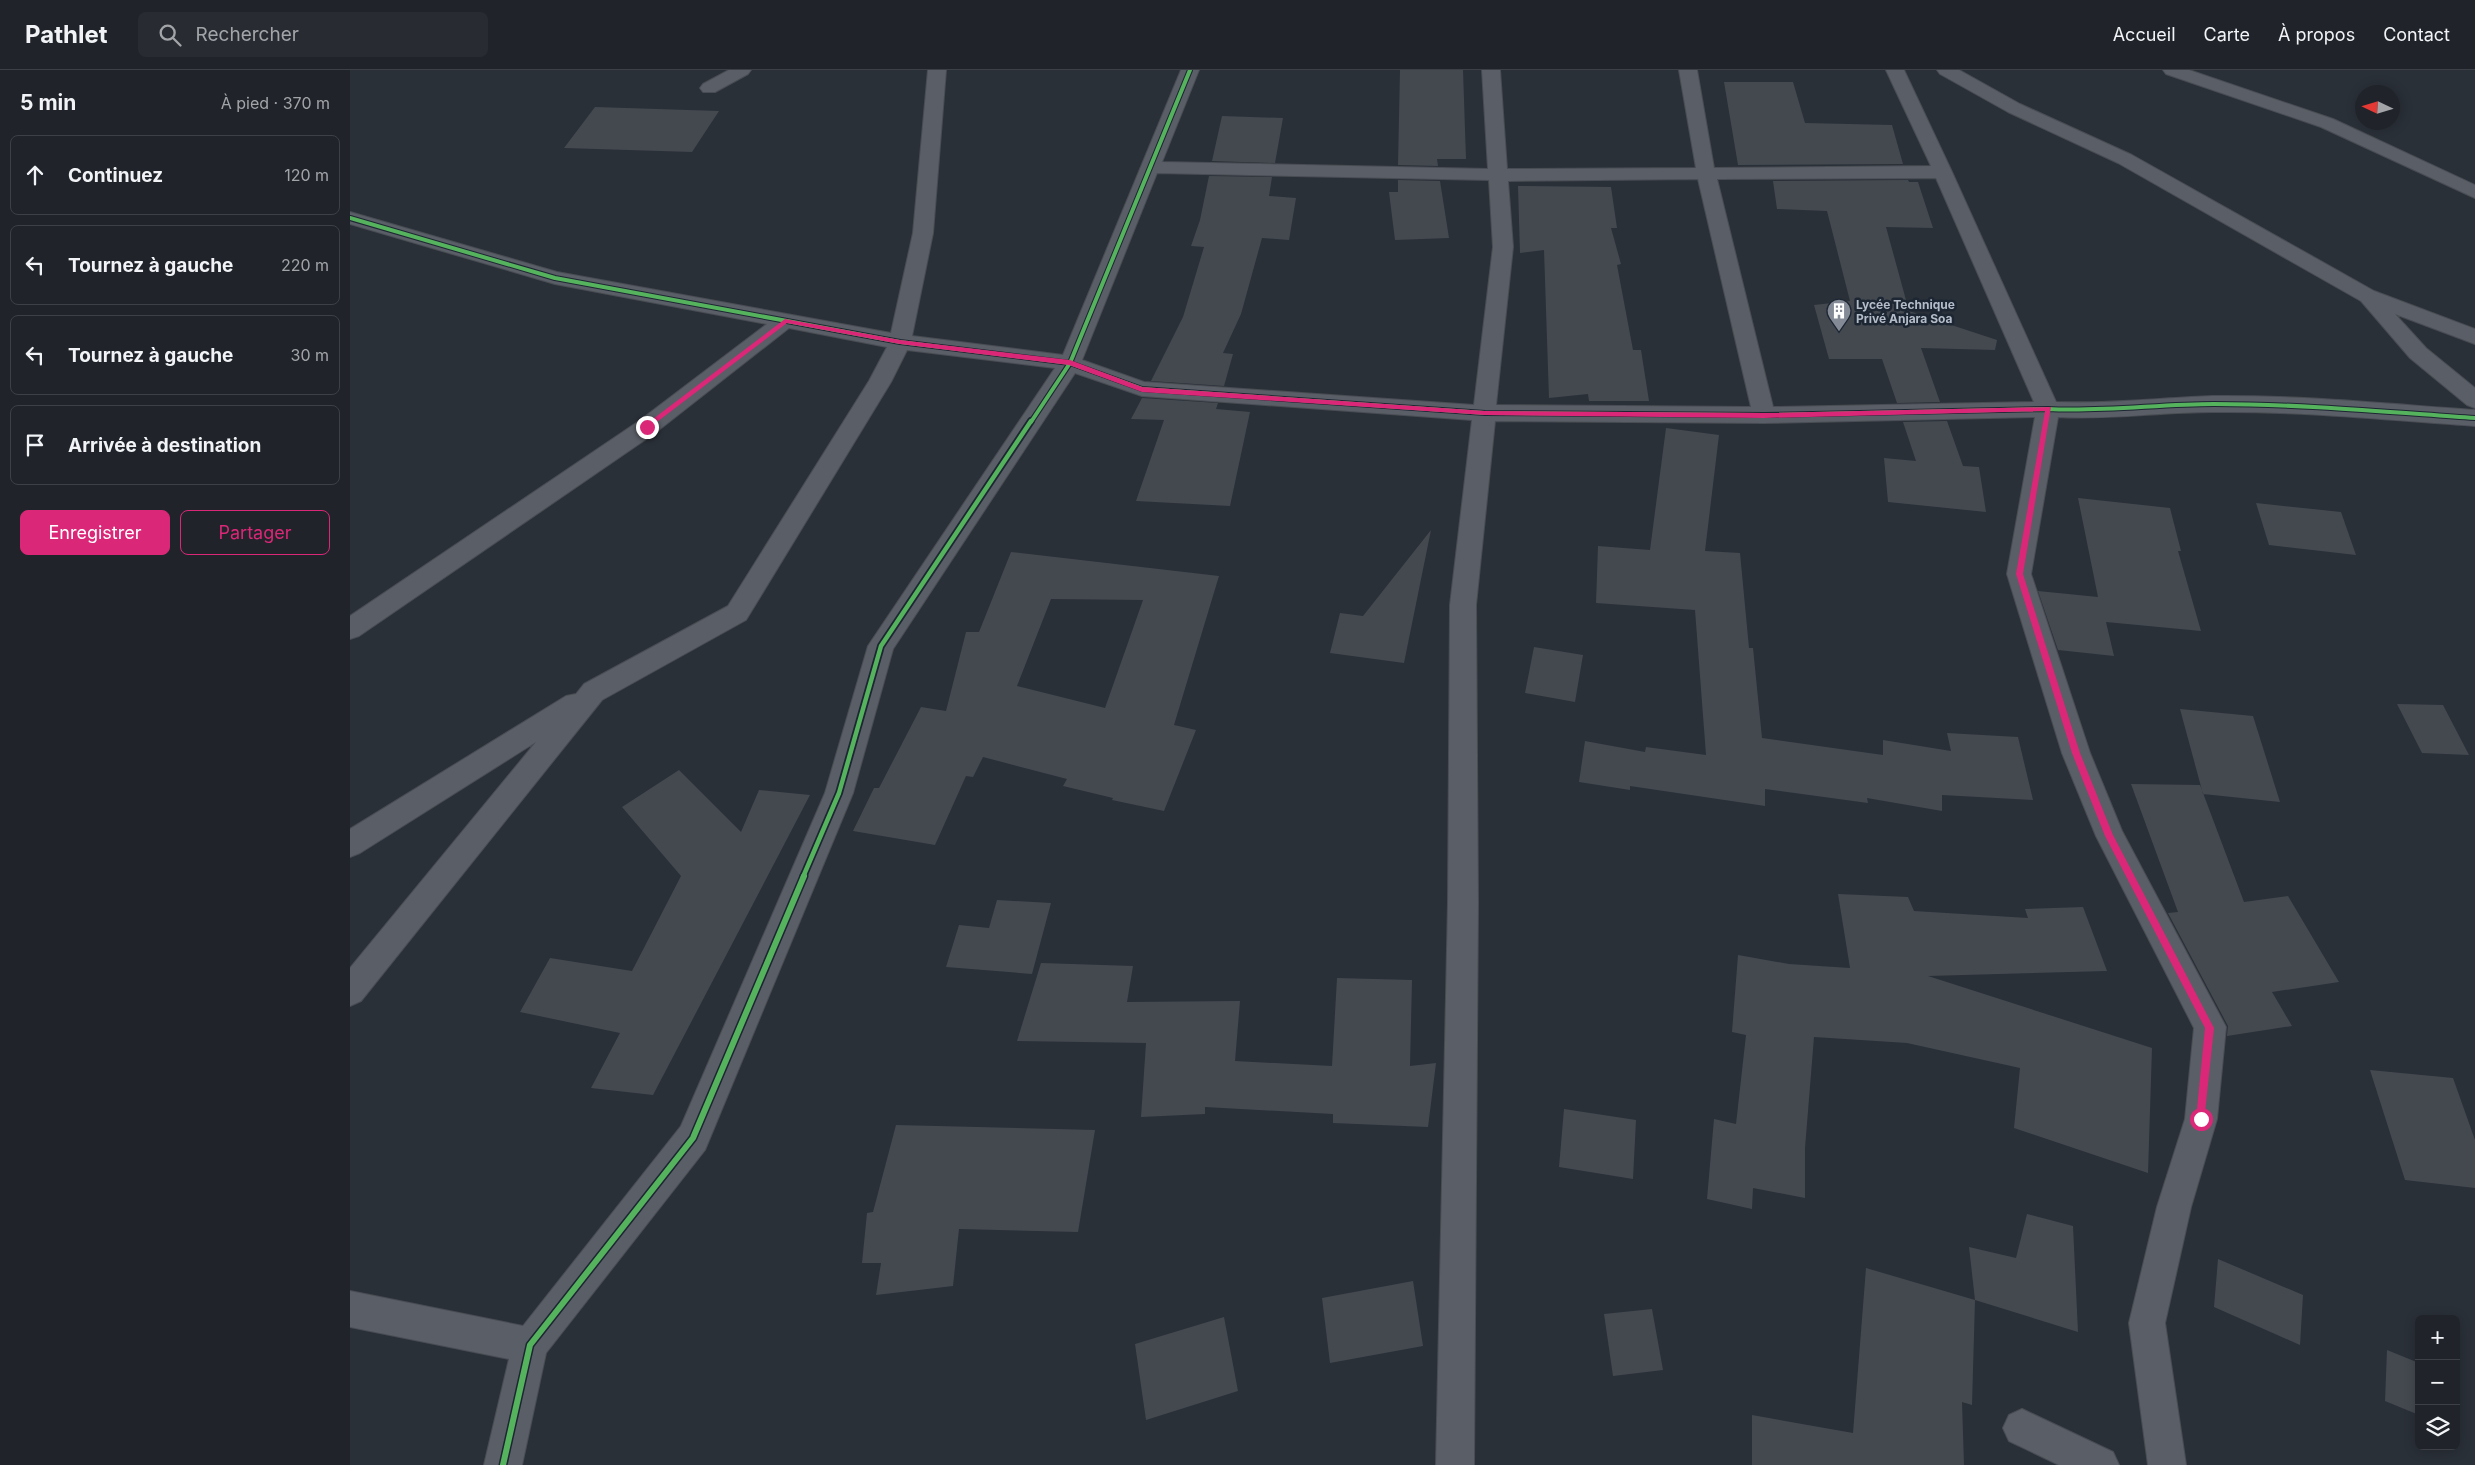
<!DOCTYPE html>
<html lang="fr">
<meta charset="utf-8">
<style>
:root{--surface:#20242a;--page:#282c32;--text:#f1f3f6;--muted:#a2a4a8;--line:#3d4147;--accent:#db2777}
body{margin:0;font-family:Inter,sans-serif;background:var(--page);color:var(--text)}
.controls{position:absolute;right:15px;bottom:15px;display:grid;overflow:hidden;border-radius:8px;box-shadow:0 2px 12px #0003}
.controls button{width:45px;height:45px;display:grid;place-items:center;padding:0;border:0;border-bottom:1px solid var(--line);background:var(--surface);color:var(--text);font:25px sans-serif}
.compass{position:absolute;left:2005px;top:15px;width:45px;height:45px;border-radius:50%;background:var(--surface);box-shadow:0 2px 12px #0003;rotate:274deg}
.stop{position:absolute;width:15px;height:15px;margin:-11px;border:4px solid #db2777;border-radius:50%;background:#fff}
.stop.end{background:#db2777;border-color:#fff;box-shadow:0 1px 5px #0008}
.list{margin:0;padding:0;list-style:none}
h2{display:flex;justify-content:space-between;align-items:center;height:65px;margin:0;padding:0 20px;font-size:21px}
h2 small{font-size:16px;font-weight:400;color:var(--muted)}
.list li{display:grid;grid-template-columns:32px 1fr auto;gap:15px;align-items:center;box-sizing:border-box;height:80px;margin:0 10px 10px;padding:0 10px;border:1px solid var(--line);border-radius:8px}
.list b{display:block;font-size:19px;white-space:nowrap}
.list em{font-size:16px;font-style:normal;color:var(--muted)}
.actions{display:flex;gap:10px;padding:15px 20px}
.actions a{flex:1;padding:11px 0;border:1px solid var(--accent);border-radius:8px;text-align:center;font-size:18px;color:var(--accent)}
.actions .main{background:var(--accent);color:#fff}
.icon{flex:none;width:28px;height:28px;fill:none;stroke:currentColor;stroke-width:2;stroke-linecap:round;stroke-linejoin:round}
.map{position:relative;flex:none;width:2125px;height:1395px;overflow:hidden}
header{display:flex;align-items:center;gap:30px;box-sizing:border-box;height:70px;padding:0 25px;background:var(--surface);border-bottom:1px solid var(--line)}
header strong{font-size:24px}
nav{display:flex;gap:28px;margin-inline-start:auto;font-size:18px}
.search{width:350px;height:45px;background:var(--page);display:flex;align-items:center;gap:12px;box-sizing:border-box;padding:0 18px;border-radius:8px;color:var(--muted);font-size:19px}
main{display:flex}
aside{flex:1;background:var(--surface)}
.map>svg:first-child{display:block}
.building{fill:#444950;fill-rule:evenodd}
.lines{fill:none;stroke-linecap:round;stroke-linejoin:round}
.minor-casing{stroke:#484c53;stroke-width:2}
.minor{fill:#5a5e66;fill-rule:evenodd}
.cycleway-far2-casing{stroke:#1d2633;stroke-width:6}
.cycleway-far1-casing{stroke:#1d2633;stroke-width:8}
.cycleway-casing{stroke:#1d2633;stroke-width:9}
.cycleway-far2{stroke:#56b35d;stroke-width:4}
.cycleway-far1{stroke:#56b35d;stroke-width:4.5}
.cycleway{stroke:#56b35d;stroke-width:6}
.route{fill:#db2777}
.labels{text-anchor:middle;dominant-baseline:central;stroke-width:5;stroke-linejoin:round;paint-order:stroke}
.far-poi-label{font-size:12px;font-weight:bold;fill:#b4bcc9;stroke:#1d2633;text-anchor:start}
</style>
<header>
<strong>Pathlet</strong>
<div class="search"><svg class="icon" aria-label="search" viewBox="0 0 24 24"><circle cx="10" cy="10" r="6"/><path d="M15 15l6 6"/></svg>Rechercher</div>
<nav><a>Accueil</a><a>Carte</a><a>À propos</a><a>Contact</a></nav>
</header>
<main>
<aside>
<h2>5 min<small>À pied · 370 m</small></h2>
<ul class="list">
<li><svg class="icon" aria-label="ahead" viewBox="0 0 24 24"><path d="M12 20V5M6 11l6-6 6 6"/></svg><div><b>Continuez</b></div><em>120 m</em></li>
<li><svg class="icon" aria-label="left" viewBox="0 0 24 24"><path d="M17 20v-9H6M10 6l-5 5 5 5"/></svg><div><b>Tournez à gauche</b></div><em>220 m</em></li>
<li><svg class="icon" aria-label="left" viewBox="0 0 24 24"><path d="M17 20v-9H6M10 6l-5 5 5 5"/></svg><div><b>Tournez à gauche</b></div><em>30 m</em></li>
<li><svg class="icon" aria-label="arrive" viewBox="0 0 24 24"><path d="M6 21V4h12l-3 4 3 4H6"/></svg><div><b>Arrivée à destination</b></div></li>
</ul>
<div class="actions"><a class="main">Enregistrer</a><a>Partager</a></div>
</aside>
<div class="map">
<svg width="2125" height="1395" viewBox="0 0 2125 1395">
<rect width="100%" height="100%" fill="#2a3038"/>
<path class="building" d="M1050,0h63l3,89h-29l1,7 -40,-1z
M1374,12h69l12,41 87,2 11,39 -165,1z
M245,37l124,4 -27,41 -128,-4z
M872,46l61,2 -8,45 -63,-2z
M859,106l63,1 -3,19 27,2 -7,42 -27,-2 -21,76 -18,39 10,1 -9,32 -73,-5 32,-64 21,-70 -13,-1 9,-26z
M1048,110l42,1 9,57 -54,2 -6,-48h9z
M1558,110l1,2h9l15,46 -47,-1 23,84 88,29 -2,10 -74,-2 19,54 -43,1 -15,-44h-53l-15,-54 36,-4 -23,-90 -50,-2 -4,-28z
M1168,116l93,1 6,41h-6l10,36 -4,1 16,85h8l8,51h-60l-1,-7 -39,4 -5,-148 -24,3z
M792,328l76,5 -2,6 34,3 -20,94 -94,-5 28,-81 -33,-1z
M1597,351l16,45 16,1 7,45 -98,-10 -4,-44 32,3 -13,-39z
M1316,358l53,7 -14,116 35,2 9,95h4l9,90 121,17v-15l68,11 -4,-18 71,4 15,63 -91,-5v16l-75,-13 1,5 -103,-14v17l-135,-20v4l-51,-8 6,-41 60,11 1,-5 60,8 -11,-145 -99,-7 2,-57 52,4z
M1728,428l92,10 11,43h-3l23,80 -95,-9 8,34 -56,-6 -20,-59 60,6z
M1906,433l85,9 15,43 -87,-10z
M1081,460l-27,133 -74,-10 10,-40 23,3z
M661,482l208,24 -45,149 22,5 -32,81 -52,-11 1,-2 -50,-12 4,-7 -84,-22 -10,20 -7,-1 -31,69 -82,-14 21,-43h5l42,-81 25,4 20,-79h13zM701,529l92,1 -38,108 -88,-22z
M1184,577l49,8 -8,47 -50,-9z
M2047,634l46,1 26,50 -47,-2z
M1830,639l73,7 27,86 -77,-8z
M329,700l62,62 18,-42 51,5 -157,300 -62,-7 29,-55 -100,-21 30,-54 82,13 49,-95 -59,-69z
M1781,714l69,1 44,117 44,-6 51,86 -67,10 20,34 -65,10 1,-10 -60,-113 10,-1z
M1488,824l70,3 6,14 114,7 -3,-9 58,-2 24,64 -179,5 224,72 -4,125 -134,-45 6,-60 -113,-25 -93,-6 -9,111v50l-52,-10 -1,21 -45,-10 7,-80 22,5 10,-89 -14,-3 6,-77 51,9 61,4z
M647,830l54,3 -19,71 -86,-7 13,-42 30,3z
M691,893l92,3 -6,36 113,-1 -5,60 97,5 5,-88 75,2 -2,86 26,-3 -8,64 -95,-4v-9l-128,-7v7l-64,3 5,-74 -129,-2z
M2020,1000l83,8 22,62v48l-70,-8z
M1214,1039l72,11 -3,59 -74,-12z
M546,1055l199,5 -17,102 -119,-3 -6,57 -77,9 5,-32h-19l5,-50 6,-1z
M1677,1144l46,12 5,106 -103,-32 -6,-53 47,11z
M1868,1189l85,36 -3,50 -86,-38z
M1516,1198l109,32 -3,105 -10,-3 2,63h-212v-50l101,18z
M1063,1211l10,65 -93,17 -8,-65z
M1302,1239l11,61 -50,6 -9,-62z
M874,1247l14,74 -92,29 -11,-76z
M2037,1280l32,13v52l-34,-14z"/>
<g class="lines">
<defs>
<path id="minor" d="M379,0h22l-3,4 -33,18h-12l-3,-4 3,-4z
M578,0h18l-13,163 -21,103 151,19 118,-285h18l-37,92 326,7 -6,-99h18l7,99 189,-1 -17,-98h18l17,98 217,-2 -45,-96h18l48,102 104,230c52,2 104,-4 156,-6 87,-1 176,8 263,14v16c-87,-6 -175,-15 -262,-14 -52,0 -103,8 -155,5l-27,157 59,179 32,78 104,196 -9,92 -26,88 -26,116 21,142h-38l-19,-142 28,-116 28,-88 9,-91 -98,-192 -34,-83 -55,-179 28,-157 -271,6 -269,-2 -19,184 2,297 -4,563h-38l12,-563 2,-297 22,-185 -330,-24 -67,-23 -182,276 -40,144 -148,357 -159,203 -24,112h-38l25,-106 -159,-32v-36l173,35 158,-200 144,-333 43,-147 187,-278 -148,-18 -16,32 -145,238 -144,80 -241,301 -11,5v-38l186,-226 -176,111 -10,4v-28l216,-133 10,-2 8,-10 144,-78 141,-225 18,-34 -98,-19 -134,105 -296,203 -9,3v-23l289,-195 128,-97 -212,-40 -205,-60v-12l207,60 334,61 22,-100zM807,103l332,7 4,67 -19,158 -330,-23 -62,-22zM1586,108l98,224 -261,5 -56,-228zM1348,109l53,228 -255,-2 17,-158 -5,-66z
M1587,0h22l61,34 112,51 242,136 101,38v15l-80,-30 31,34 49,40v20l-8,-3 -57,-47 -49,-57 -243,-138 -110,-51 -68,-38z
M1813,0h26l144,49 142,66v13l-154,-71 -155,-53z
M1672,1339l91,43 6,13h-60l-50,-24 -6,-13 6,-13z"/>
</defs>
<use href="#minor" class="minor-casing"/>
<use href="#minor" class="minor"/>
<defs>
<path id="cycleway-far2" d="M0,148l205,60 345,64 170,21 72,26 343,24 279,2 284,-6c56,3 111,-5 166,-5 87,0 174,8 261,14
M681,352l39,-59 120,-293"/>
<path id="cycleway-far1" d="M453,807l36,-84 42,-147 150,-225"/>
<path id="cycleway" d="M153,1395l27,-120 163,-207 111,-262"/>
</defs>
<use href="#cycleway-far2" class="cycleway-far2-casing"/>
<use href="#cycleway-far1" class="cycleway-far1-casing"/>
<use href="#cycleway" class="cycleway-casing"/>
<use href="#cycleway-far2" class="cycleway-far2"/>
<use href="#cycleway-far1" class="cycleway-far1"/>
<use href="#cycleway" class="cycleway"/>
</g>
<path class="route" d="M435,249l115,21 170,20 72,27 343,24 279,2 287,-6 -28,167 57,179 33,82 101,193 -10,94h-7l-1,-3 9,-91 -100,-192 -33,-83 -56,-179 29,-163 -281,7 -279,-3 -343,-23 -73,-27 -169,-21 -113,-21 -138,105h-4v-3z"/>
<defs>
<symbol id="building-pin" viewBox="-11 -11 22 30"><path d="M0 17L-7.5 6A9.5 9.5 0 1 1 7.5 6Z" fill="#848b96" stroke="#1d2633"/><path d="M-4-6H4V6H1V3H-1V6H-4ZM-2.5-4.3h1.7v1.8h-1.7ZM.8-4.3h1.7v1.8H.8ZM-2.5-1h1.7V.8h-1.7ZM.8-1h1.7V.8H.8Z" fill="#fff"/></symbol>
</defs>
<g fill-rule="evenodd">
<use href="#building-pin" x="1475" y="227" width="28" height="38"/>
</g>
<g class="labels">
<g class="far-poi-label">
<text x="1506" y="234">Lycée Technique<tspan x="1506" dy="14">Privé Anjara Soa</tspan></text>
</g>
</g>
</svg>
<div class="controls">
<button>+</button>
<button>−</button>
<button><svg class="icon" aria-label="layers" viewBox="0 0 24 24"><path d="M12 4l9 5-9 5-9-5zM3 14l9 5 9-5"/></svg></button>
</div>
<svg class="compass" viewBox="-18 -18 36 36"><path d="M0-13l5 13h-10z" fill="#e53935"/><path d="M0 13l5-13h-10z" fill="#a2a4a8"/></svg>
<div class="stop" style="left:1851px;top:1049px"></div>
<div class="stop end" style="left:297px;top:357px"></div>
</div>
</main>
